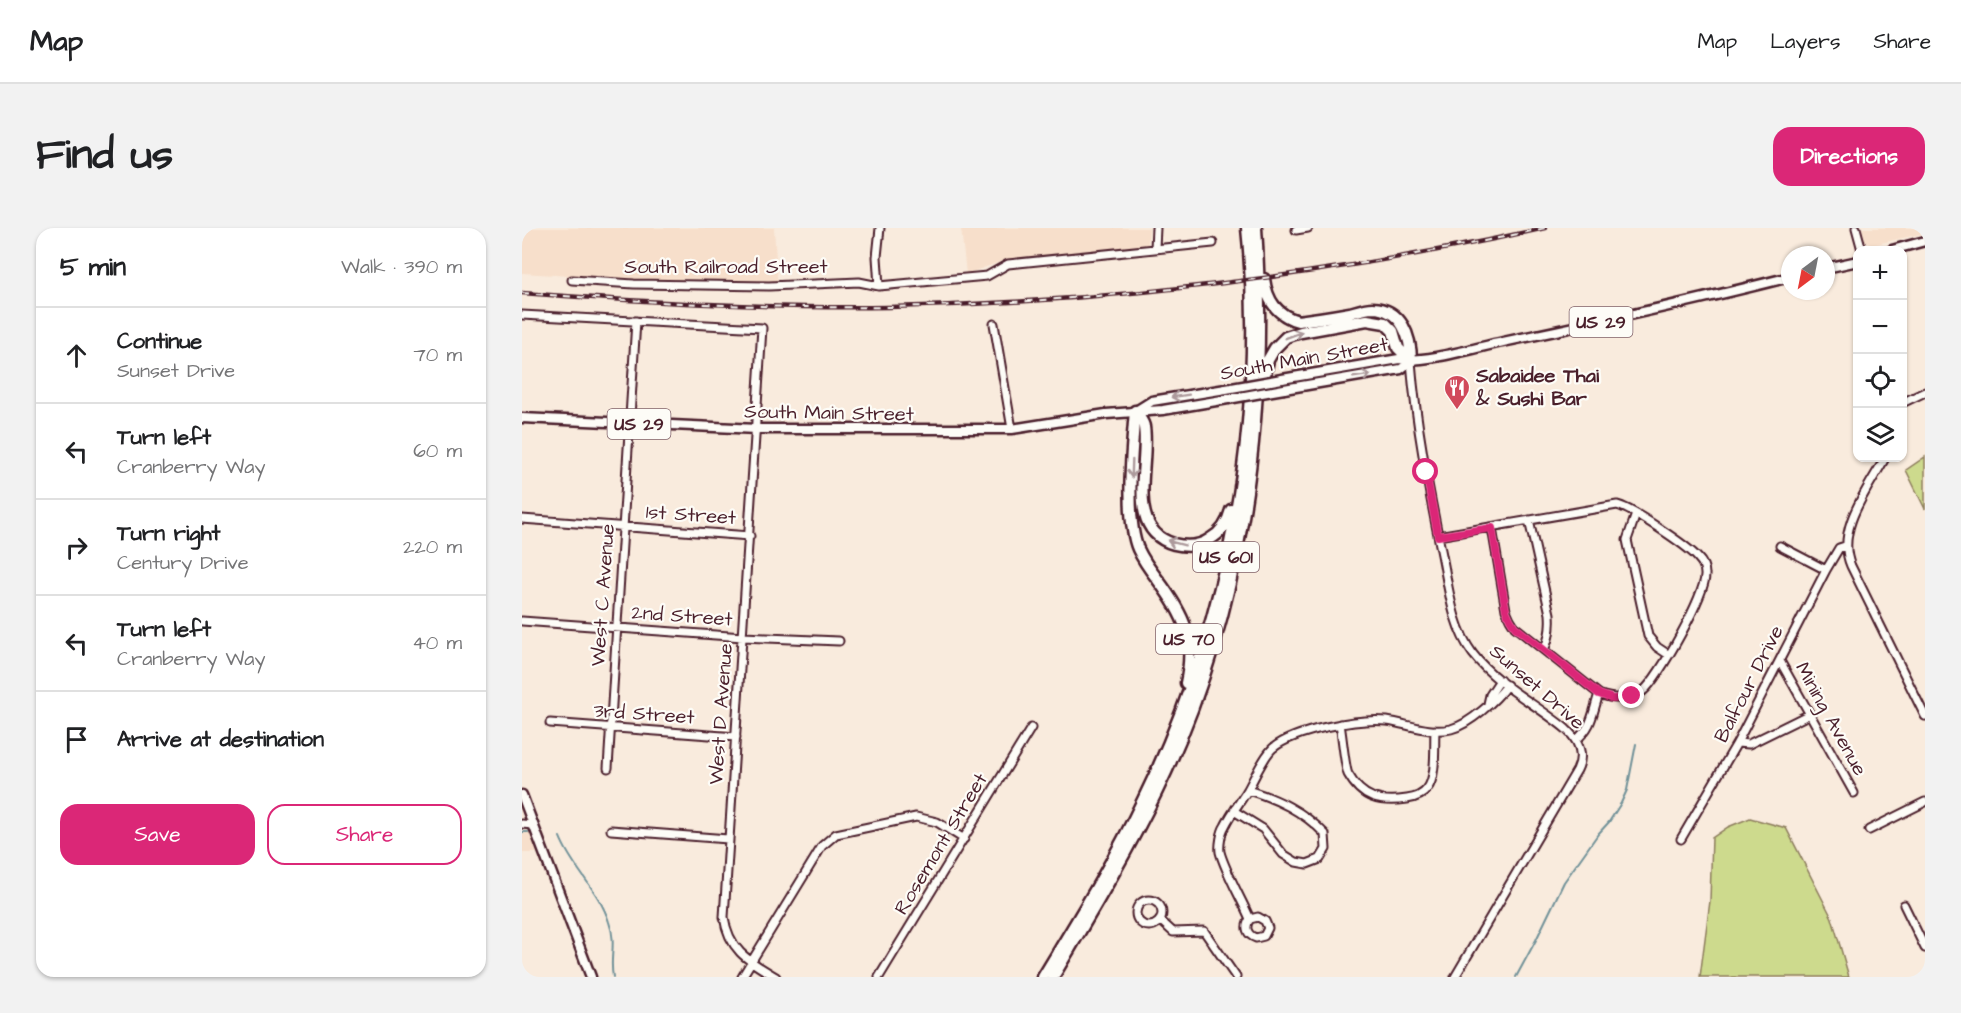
<!DOCTYPE html>
<meta charset="utf-8">
<style>
:root{--surface:#fff;--page:#f2f2f2;--text:#202124;--muted:#757577;--line:#e0e0e0;--accent:#db2777}
body{margin:0;font-family:"Architects Daughter",sans-serif;background:var(--page);color:var(--text)}
.controls{position:absolute;right:18px;top:18px;display:grid;overflow:hidden;border-radius:12px;box-shadow:0 2px 4px #0004}
.controls button{width:54px;height:54px;display:grid;place-items:center;padding:0;border:0;border-bottom:2px solid var(--line);background:var(--surface);color:var(--text);font:30px sans-serif}
.compass{position:absolute;left:1259px;top:18px;width:54px;height:54px;border-radius:50%;background:var(--surface);box-shadow:0 2px 4px #0004;rotate:212deg}
.stop{position:absolute;width:18px;height:18px;margin:-14px;border:4px solid #db2777;border-radius:50%;background:#fff}
.stop.end{background:#db2777;border-color:#fff;box-shadow:0 2px 6px #0008}
.list{margin:0;padding:0;list-style:none}
h2{display:flex;justify-content:space-between;align-items:center;height:78px;margin:0;padding:0 24px;font-size:26px}
h2 small{font-size:20px;font-weight:400;color:var(--muted)}
.list li{display:grid;grid-template-columns:39px 1fr auto;gap:18px;align-items:center;box-sizing:border-box;height:96px;padding:0 24px;border-top:2px solid var(--line)}
.list b{display:block;font-size:22px;white-space:nowrap}
.list p{margin:0;font-size:20px;white-space:nowrap;color:var(--muted)}
.list em{font-size:20px;font-style:normal;color:var(--muted)}
.actions{display:flex;gap:12px;padding:18px 24px}
.actions a{flex:1;padding:14px 0;border:2px solid var(--accent);border-radius:18px;text-align:center;font-size:21px;color:var(--accent)}
.actions .main{background:var(--accent);color:#fff}
.icon{flex:none;width:33px;height:33px;fill:none;stroke:currentColor;stroke-width:2;stroke-linecap:round;stroke-linejoin:round}
.map{position:relative;flex:none;width:1403px;height:749px;overflow:hidden;border-radius:18px}
header{display:flex;align-items:center;gap:36px;box-sizing:border-box;height:84px;padding:0 30px;background:var(--surface);border-bottom:2px solid var(--line)}
header strong{font-size:28px}
nav{display:flex;gap:33px;margin-inline-start:auto;font-size:21px}
.intro{display:flex;align-items:center;justify-content:space-between;box-sizing:border-box;height:144px;padding:0 36px}
h1{margin:0;font-size:42px}
.button{padding:15px 27px;border-radius:18px;background:var(--accent);color:#fff;font-size:21px;font-weight:700}
main{display:flex;gap:36px;padding:0 36px}
aside{flex:1;background:var(--surface);border-radius:18px;box-shadow:0 2px 4px #0004}
.map>svg:first-child{display:block}
.built{fill:#f7dfcb}
.green{fill:#cdda8d;stroke:#8c7c5c;stroke-width:1.5}
.lines{fill:none;stroke-linecap:round;stroke-linejoin:round}
.stream{stroke:#729299;stroke-width:2}
.minor-casing{stroke:#4a1f2b;stroke-width:11}
.major-casing{stroke:#4a1f2b;stroke-width:13}
.highway-casing{stroke:#4a1f2b;stroke-width:15}
.minor{stroke:#fdfcf7;stroke-width:7}
.major{stroke:#fdfcf7;stroke-width:8}
.highway{stroke:#fdfcf7;stroke-width:10}
.rail-casing{stroke:#4a1f2b;stroke-width:4.5}
.rail{stroke:#fdfcf7;stroke-width:2;stroke-dasharray:7;stroke-linecap:butt}
.major-bridge-casing{stroke:#4a1f2b;stroke-width:13;stroke-linecap:butt}
.major-bridge{stroke:#fdfcf7;stroke-width:8}
.oneway{stroke:#ac999b}
.route{stroke:#db2777;stroke-width:8}
.labels{text-anchor:middle;dominant-baseline:central;stroke-width:4.5;stroke-linejoin:round;paint-order:stroke}
.shield{fill:#fdfcf7;stroke:#806168;stroke-width:1.5}
.shield-label{font-size:18px;font-weight:bold;fill:#4a1f2b}
.street-label{font-size:20px;fill:#4a1f2b;stroke:#fdfcf7}
.poi-label{font-size:20px;font-weight:bold;fill:#4a1f2b;stroke:#fdfcf7;text-anchor:start}
</style>
<header>
<strong>Map</strong>
<nav><a>Map</a><a>Layers</a><a>Share</a></nav>
</header>
<div class="intro"><h1>Find us</h1><a class="button">Directions</a></div>
<main>
<aside>
<h2>5 min<small>Walk · 390 m</small></h2>
<ul class="list">
<li><svg class="icon" aria-label="ahead" viewBox="0 0 24 24"><path d="M12 20V5M6 11l6-6 6 6"/></svg><div><b>Continue</b><p>Sunset Drive</p></div><em>70 m</em></li>
<li><svg class="icon" aria-label="left" viewBox="0 0 24 24"><path d="M17 20v-9H6M10 6l-5 5 5 5"/></svg><div><b>Turn left</b><p>Cranberry Way</p></div><em>60 m</em></li>
<li><svg class="icon" aria-label="right" viewBox="0 0 24 24"><path d="M7 20v-9h11M14 6l5 5-5 5"/></svg><div><b>Turn right</b><p>Century Drive</p></div><em>220 m</em></li>
<li><svg class="icon" aria-label="left" viewBox="0 0 24 24"><path d="M17 20v-9H6M10 6l-5 5 5 5"/></svg><div><b>Turn left</b><p>Cranberry Way</p></div><em>40 m</em></li>
<li><svg class="icon" aria-label="arrive" viewBox="0 0 24 24"><path d="M6 21V4h12l-3 4 3 4H6"/></svg><div><b>Arrive at destination</b></div></li>
</ul>
<div class="actions"><a class="main">Save</a><a>Share</a></div>
</aside>
<div class="map">
<svg width="1403" height="749" viewBox="0 0 1403 749">
<rect width="100%" height="100%" fill="#f9ebdd"/>
<filter id="ink" filterUnits="userSpaceOnUse"><feTurbulence type="fractalNoise" baseFrequency=".0167" numOctaves="2"/><feDisplacementMap in="SourceGraphic" scale="12" xChannelSelector="R" yChannelSelector="G"/><feConvolveMatrix kernelMatrix="1 2 1 2 8 2 1 2 1" color-interpolation-filters="sRGB"/></filter>
<g filter="url(#ink)">
<path class="built" d="M0,0h252l4,61 -256,-16z
M439,0h188l-1,17 -145,16 -37,13z
M1340,0h63v5l-53,12 -7,-3z
M0,603h7l8,22h-15z"/>
<path class="green" d="M1403,229v52l-19,-39z
M1228,590l36,10 46,90 17,59h-149l10,-76 2,-63 16,-11z"/>
<g class="lines">
<path class="stream" d="M0,604h6
M38,609c12,31 39,53 49,85 8,22 0,36 4,55
M994,749l20,-37 28,-58 34,-48 11,-12 12,-19 6,-13 9,-46"/>
<defs>
<path id="minor" d="M1334,0l6,22
M774,2l12,-2
M633,20l1,-20
M50,52l62,4 135,2 90,-4 20,4 108,-10 21,-12 205,-21
M357,58l-2,-29 3,-29
M0,87l240,13 -38,589c5,34 25,44 52,60
M472,96l18,105
M889,133c5,65 18,130 31,194 7,34 10,71 31,99 24,31 63,50 93,75 12,11 19,25 11,41l-122,207
M1380,175l23,-11
M1363,230c-17,31 -50,72 -34,108l74,150
M1114,286l-9,26 21,96 9,11 12,8
M0,291l228,17
M1007,292l21,94c1,13 0,24 -6,36
M916,308l179,-31c14,3 71,41 81,53 4,4 7,10 7,16 2,18 -47,106 -62,117 -14,9 -29,9 -44,3l-84,-67 -5,-8 -4,-9 -14,-82
M1258,318l46,24
M0,393l221,16 96,4
M1258,433l74,132
M966,476l2,-9 10,-15
M28,495l186,14
M818,496c2,10 5,44 8,50 14,25 32,29 59,25 7,-1 15,-3 20,-10 10,-12 7,-43 8,-59
M1054,512c17,-14 16,-26 23,-46
M1215,515l12,1 61,-30
M86,540l28,-447
M712,583l29,18 20,25 13,8 11,2 13,-5 6,-10 -1,-15c-22,-23 -48,-35 -77,-44
M0,596l11,1
M89,602l117,9
M1347,602l56,-28
M1159,611l56,-96 89,-173 13,-22 6,-2
M614 685a13 13 0 1 1 26 0a13 13 0 1 1-26 0Z
M1382,677l21,43
M728,691l8,-2 7,4 3,7 -4,8 -8,2c-9,-3 -12,-11 -6,-19 -8,-19 -25,-48 -30,-67 -1,-6 1,-20 5,-26 6,-12 15,-24 22,-35 7,-12 16,-34 26,-43 22,-18 86,-30 114,-27 21,3 42,13 64,8 19,-5 45,-29 56,-44
M639,693l12,11 31,-1 32,46
M220,749l74,-121 6,-10 14,-12 80,-17 21,5 27,17
M357,749l152,-249"/>
<path id="major" d="M1370,22l33,-9
M1304,40l32,-7
M760,151l117,-20c27,4 75,-11 104,-17 96,-20 192,-41 287,-65
M762,161l117,-20 10,-8
M614,183l16,-10 74,-12
M0,190l235,11h255l94,-15 57,-4 65,-11
M0,567l69,182"/>
<path id="highway" d="M742,51c3,22 13,36 34,42 17,-2 35,-5 52,-8 7,-2 16,-5 23,-5 29,1 38,29 38,53
M742,152l4,-20 7,-12 11,-11 15,-5 66,-12 18,3 8,8 5,17 13,13
M613,183c-3,34 -10,108 3,138 5,11 13,22 20,31 26,35 38,58 28,103
M613,183c3,5 9,11 9,16 6,36 -20,103 30,117 13,3 25,3 36,-5 11,-6 18,-17 21,-29
M521,749c35,-58 71,-116 100,-177 85,-175 124,-378 104,-572
M531,749c36,-61 73,-122 104,-186 85,-174 112,-372 99,-563"/>
</defs>
<use href="#minor" class="minor-casing"/>
<use href="#major" class="major-casing"/>
<use href="#highway" class="highway-casing"/>
<use href="#minor" class="minor"/>
<use href="#major" class="major"/>
<use href="#highway" class="highway"/>
<defs>
<path id="rail" d="M0,65c122,9 245,16 367,14 220,-5 441,-31 656,-79"/>
</defs>
<use href="#rail" class="rail-casing"/>
<use href="#rail" class="rail"/>
<defs>
<path id="major-bridge" d="M704,161l56,-10
M706,171l56,-10"/>
</defs>
<use href="#major-bridge" class="major-bridge-casing"/>
<use href="#major-bridge" class="major-bridge"/>
</g>
<defs><path id="oneway-shaft" d="M-6 0H5M1.5-3L5.5 0L1.5 3" fill="none" stroke-width="1.6" stroke-linecap="round" stroke-linejoin="round" transform="scale(1.5)"/></defs>
<g class="oneway">
<use href="#oneway-shaft" transform="translate(772 107) rotate(-21)"/>
<use href="#oneway-shaft" transform="translate(840 148) rotate(-9)"/>
<use href="#oneway-shaft" transform="translate(658 168) rotate(171)"/>
<use href="#oneway-shaft" transform="translate(610 241) rotate(92)"/>
<use href="#oneway-shaft" transform="translate(654 315) rotate(-165)"/>
</g>
</g>
<g class="lines" filter="url(#ink)">
<path class="route" d="M904,244l12,64 54,-8 14,82 4,9 5,8 84,67 14,5 19,-3"/>
</g>
<defs>
<symbol id="restaurant-pin" viewBox="-11 -11 22 30"><path d="M0 17L-7.5 6A9.5 9.5 0 1 1 7.5 6Z" fill="#d1495b" stroke="#fdfcf7"/><path d="M-5-6h1v4h1v-4h1v4h1v-4h1v5L-1.5 .5V6h-2V.5L-5-1ZM5-6V6H3V1.5H1.5Q1.5-4 5-6Z" fill="#fff"/></symbol>
</defs>
<g fill-rule="evenodd">
<use href="#restaurant-pin" x="920" y="145" width="30" height="40"/>
</g>
<g class="labels">
<g class="shield">
<rect x="1047.5" y="79" width="63" height="30" rx="4.5"/>
<rect x="85.5" y="181" width="63" height="30" rx="4.5"/>
<rect x="671" y="314" width="66" height="30" rx="4.5"/>
<rect x="634" y="396" width="66" height="30" rx="4.5"/>
</g>
<g class="shield-label">
<text x="1079" y="94">US 29</text>
<text x="117" y="196">US 29</text>
<text x="704" y="329">US 601</text>
<text x="667" y="411">US 70</text>
</g>
<g class="street-label">
<text x="204" y="39">South Railroad Street</text>
<text transform="translate(782 131) rotate(-10)">South Main Street</text>
<text transform="translate(307 185) rotate(1)">South Main Street</text>
<text transform="translate(169 287) rotate(4)">1st Street</text>
<text transform="translate(81 367) rotate(-86)">West C Avenue</text>
<text transform="translate(160 388) rotate(4)">2nd Street</text>
<text transform="translate(1227 456) rotate(-63)">Balfour Drive</text>
<text transform="translate(1015 459) rotate(41)">Sunset Drive</text>
<text transform="translate(122 486) rotate(4)">3rd Street</text>
<text transform="translate(199 486) rotate(-86)">West D Avenue</text>
<text transform="translate(1309 491) rotate(61)">Mining Avenue</text>
<text transform="translate(419 616) rotate(-59)">Rosemont Street</text>
</g>
<g class="poi-label">
<text x="954" y="148">Sabaidee Thai<tspan x="954" dy="23">&amp; Sushi Bar</tspan></text>
</g>
</g>
</svg>
<div class="controls">
<button>+</button>
<button>−</button>
<button><svg class="icon" aria-label="locate" viewBox="0 0 24 24"><circle cx="12" cy="12" r="6"/><path d="M12 2v4M12 18v4M2 12h4M18 12h4"/></svg></button>
<button><svg class="icon" aria-label="layers" viewBox="0 0 24 24"><path d="M12 4l9 5-9 5-9-5zM3 14l9 5 9-5"/></svg></button>
</div>
<svg class="compass" viewBox="-18 -18 36 36"><path d="M0-13l5 13h-10z" fill="#e53935"/><path d="M0 13l5-13h-10z" fill="#757577"/></svg>
<div class="stop" style="left:904px;top:244px"></div>
<div class="stop end" style="left:1110px;top:468px"></div>
</div>
</main>
